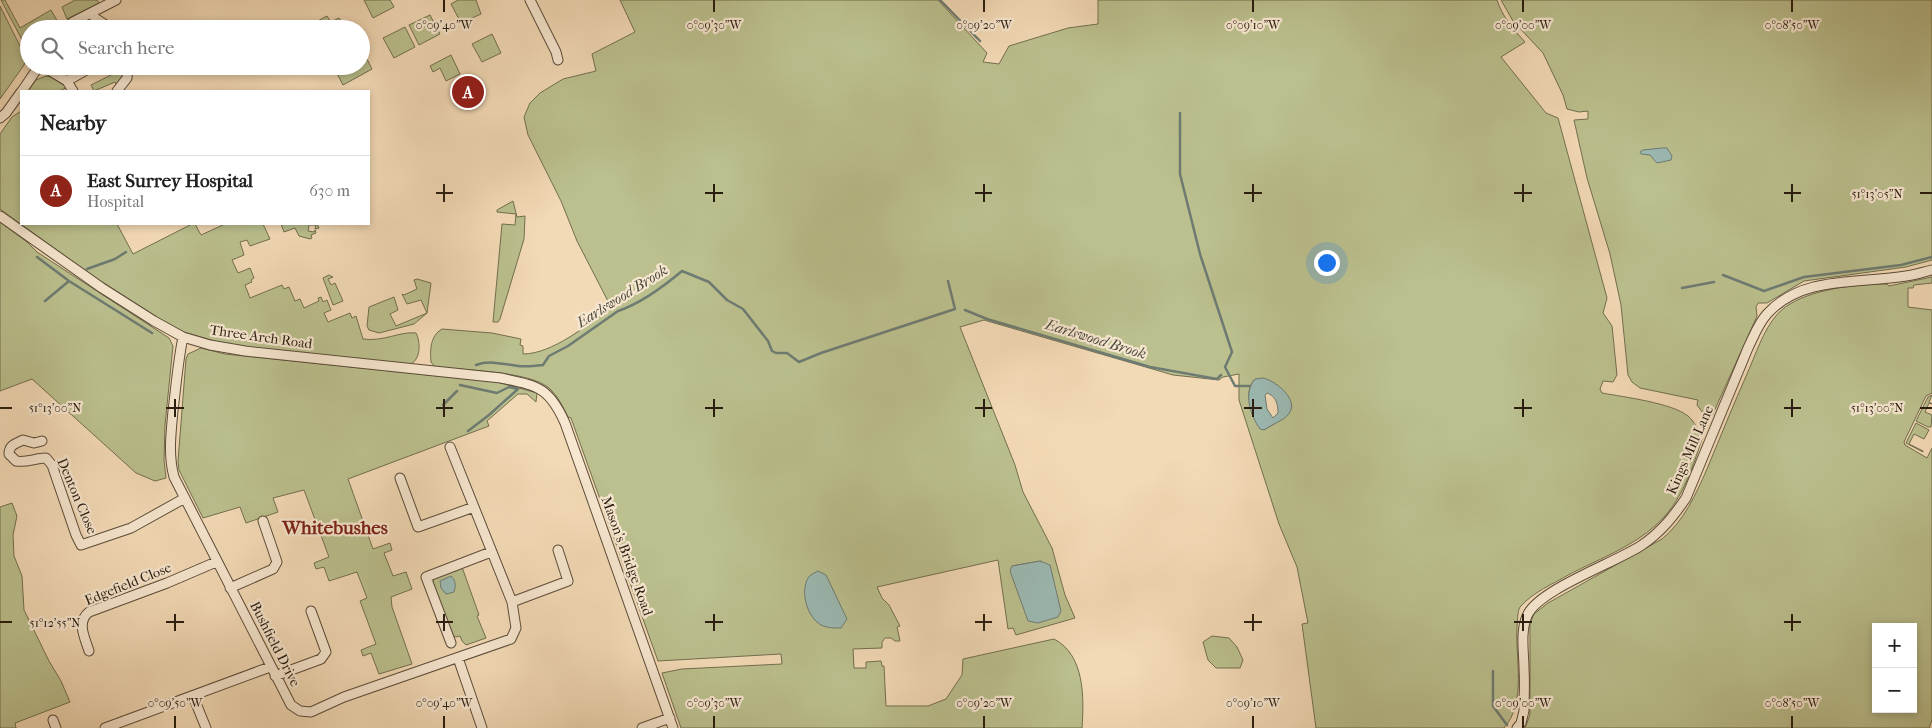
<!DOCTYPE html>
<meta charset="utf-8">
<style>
:root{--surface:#fff;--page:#f2f2f2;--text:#222;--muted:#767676;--line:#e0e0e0;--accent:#8f2418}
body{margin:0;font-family:"IM FELL French Canon",serif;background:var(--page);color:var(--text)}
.controls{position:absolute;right:15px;bottom:15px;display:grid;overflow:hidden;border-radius:0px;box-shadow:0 2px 8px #0003}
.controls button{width:45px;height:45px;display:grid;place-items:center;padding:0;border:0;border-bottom:1px solid var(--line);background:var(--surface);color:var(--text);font:25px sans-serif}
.you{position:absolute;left:1326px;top:262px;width:18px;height:18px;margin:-12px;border:4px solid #fff;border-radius:50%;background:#1a73e8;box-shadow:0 0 0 8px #1a73e833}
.badge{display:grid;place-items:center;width:32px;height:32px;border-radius:50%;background:var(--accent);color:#fff;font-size:16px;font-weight:700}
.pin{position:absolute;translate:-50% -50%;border:2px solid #fff;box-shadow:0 1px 5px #0006}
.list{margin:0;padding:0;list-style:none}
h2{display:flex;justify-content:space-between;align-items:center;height:65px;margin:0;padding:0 20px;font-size:21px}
h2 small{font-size:16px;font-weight:400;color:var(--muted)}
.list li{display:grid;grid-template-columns:32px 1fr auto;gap:15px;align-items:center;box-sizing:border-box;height:70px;padding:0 20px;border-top:1px solid var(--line)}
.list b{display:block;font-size:19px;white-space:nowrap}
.list p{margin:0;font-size:16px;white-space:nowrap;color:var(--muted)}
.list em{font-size:16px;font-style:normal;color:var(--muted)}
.icon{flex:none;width:28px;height:28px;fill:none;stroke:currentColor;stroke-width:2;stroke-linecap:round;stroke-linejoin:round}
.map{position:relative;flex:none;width:1932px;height:728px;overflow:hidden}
.search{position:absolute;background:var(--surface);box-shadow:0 2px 8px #0003;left:20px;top:20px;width:350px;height:55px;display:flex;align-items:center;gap:12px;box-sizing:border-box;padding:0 18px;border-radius:28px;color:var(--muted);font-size:19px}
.panel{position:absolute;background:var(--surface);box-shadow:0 2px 8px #0003;left:20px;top:90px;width:350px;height:135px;border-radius:0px}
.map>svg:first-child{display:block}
.green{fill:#bbc08e;stroke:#726e4e;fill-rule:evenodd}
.water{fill:#9cbab4;stroke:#6e7b72;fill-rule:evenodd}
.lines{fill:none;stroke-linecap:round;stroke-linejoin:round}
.stream{stroke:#6e7b72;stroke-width:2.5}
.minor-casing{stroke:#5b4c38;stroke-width:11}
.minor{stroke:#f7e7d0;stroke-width:9}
.ticks{fill:none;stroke:#281c0e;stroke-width:2}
.labels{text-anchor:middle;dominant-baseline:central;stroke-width:4.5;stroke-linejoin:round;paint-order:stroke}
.street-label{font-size:14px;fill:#281c0e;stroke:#f7e7d0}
.water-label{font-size:15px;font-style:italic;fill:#4b4b40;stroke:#f7e7d0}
.district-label{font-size:19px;font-weight:bold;fill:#7a1f14;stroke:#f7e7d0}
.ticks-label{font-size:12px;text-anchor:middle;fill:#281c0e;stroke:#f7e7d0;stroke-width:4.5;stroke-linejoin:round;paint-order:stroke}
</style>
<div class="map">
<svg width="1932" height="728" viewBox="0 0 1932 728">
<rect width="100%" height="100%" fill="#f3dab6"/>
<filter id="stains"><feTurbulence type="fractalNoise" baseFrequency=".004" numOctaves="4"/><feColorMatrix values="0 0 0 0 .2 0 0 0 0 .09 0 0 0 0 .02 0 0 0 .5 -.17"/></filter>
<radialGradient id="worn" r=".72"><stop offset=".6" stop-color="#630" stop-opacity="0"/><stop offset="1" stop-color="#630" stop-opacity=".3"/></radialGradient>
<path class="green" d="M1,0h4l15,28 31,-18 8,14 -1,5h-29v24z
M75,0h22l2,3 -32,16 -5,-12z
M364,0h26l4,7 -21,11z
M458,0h18l5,14 -20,9 -10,-19z
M620,0h318l49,53 -4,9 16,2 10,-18 59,-18 30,-4v-24h399c5,16 16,29 28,42l-24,15 45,56 12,5 49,180 -4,15 9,13 5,49 -4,7 -10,-1 -3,8 2,4c22,4 70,10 86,23 7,6 10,14 14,23 -10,31 -21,64 -46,86 -24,22 -57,34 -86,49 -17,10 -37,18 -50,33 -3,6 -2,12 -3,19 -2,32 10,76 -13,102h-188l-14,-104 6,-1 -11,-56 -18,-43 -40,-124v-26l-16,3 -4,3 -46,-5 -189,-55 -24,7 55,138 8,27 29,56 13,47 10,23 -59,17 -3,-7 -5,1 -10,-69 -121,27 5,11 7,7 11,21 -3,1 3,14h-5l-4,-3h-6l-3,4v6l-29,1 1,19h12v-6l15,-1 1,5h2l2,40h42l18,-7 16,-24 1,-16 91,-20c31,16 30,59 28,89h-401l-19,-55 20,-4 100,-5 -1,-10 -123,7 -87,-243 -3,-1c-5,-10 -10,-21 -19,-29 -20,-17 -87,-18 -114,-21l-4,-5c-1,-12 -1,-26 11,-33l50,4 29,6 -1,6 3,1v8c29,0 65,-29 88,-47l-34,-66 -16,-40 -33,-66 -4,-18 6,-14 10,-10 23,-14 33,-8 -4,-17 43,-22zM1255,379l37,28 -10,12 -18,11c-10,-16 -23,-35 -9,-51zM1041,561l-3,62 -26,-57z
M1501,0h431v260l-26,7 -102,14 -37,22h-9l-2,4 1,9 -45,100 -6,1 -9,-12 1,-5 -58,-12 -8,-6 -4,-7 -7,-70 -11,-51 -23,-76 -13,-58 14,-1v-8l-9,1 -12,-3 -4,-14 -20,-42 -30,-32z
M0,6l28,56h-3l-1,3 -24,34z
M430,15l10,19 -21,11 -10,-20z
M327,16l4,6 8,-4 7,11h-32l-2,-5z
M405,27l10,20 -21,11 -11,-20z
M492,34l9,19 -19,9 -10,-18z
M362,49l10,20 -29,16 -10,-19h28z
M451,55l9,19 -14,7 -6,-13 -7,4 -3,-6z
M123,69l2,3 -7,16 -3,-6 -21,9 -3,-6z
M46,76l6,1 16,10 -9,4h-31l8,-11z
M21,111v113h96l16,30 59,-30h3l6,11 24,-11h38l7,15 -20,7 -3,-6 -7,2 4,13 -12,5 6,13 12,-5 4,10 -3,2 1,2 -7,3 5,13 32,-13 2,4 5,-2 6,14 5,-2 4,9 15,-7 -1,-3 3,-1 2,5 4,-2 4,10 -7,3 4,9 22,-9 2,5 4,-2 7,23c21,3 37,-8 53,-6 5,9 5,29 -8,32l-180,-20 -44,-13 -17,-8 -77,-50 -90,-65v-75l12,-17z
M513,201l4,16 8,-1 -1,23 -24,80 -2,3h-5l9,-98 13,1 1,-11 -19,-2v-2z
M0,222l27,20 10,10 132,86 4,8 -8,79 -1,35 2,18 -11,3 -19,-8 -104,-94 -32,12z
M281,224h36l2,4 -4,1 1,-4h-7l-1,6 6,1 1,-2 1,3 -5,2 1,3 -2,1 -11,-3 -4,-8 -11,4z
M329,275l4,2 -5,2 3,6 4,-2 8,18 -10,4 -10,-27z
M1932,277v6l-18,2 -1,3h-5v19l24,3v83l-6,3 -22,46 1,3 22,13 5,-10v272l-3,8h-404l5,-13v-92l4,-9 14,-11 114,-64c22,-18 34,-45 45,-70 14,-34 28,-68 43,-102 8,-19 17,-46 34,-59 25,-19 72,-24 103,-24l2,2zM1876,627h37v82h-37z
M417,279l14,4 -4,30 -13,11 -35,9 -10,-3 -2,-4 2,-19 25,-10 4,13 -8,4 6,12 31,-13 -6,-13 -14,4 -5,-10 2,1 13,-6 -3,-9z
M201,348l24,6 39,4 233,24 40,11 -1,9 -9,-8h-9l-31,27 2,5 -141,53 25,70 17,-6 2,7 -8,3 9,23 13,-4 6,17 -21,8 1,10 20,57 -33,10 -8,-21 -8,3 -2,-6 15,-6 -16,-43 7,-3 -10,-26 -28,9 -5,-14 -8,2 -2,-6 15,-6 -25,-67 -31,8 5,14 -32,11 -6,-16 -37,11 -24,-48 -1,-9 8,-102 2,-5z
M1932,395l-3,7 3,2 -3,-1 -4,9 7,3 -1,12h-3l-12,-6 12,-24z
M1916,423l13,7 -5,9 -10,-5 -5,10 14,7v1l-17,-9z
M12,503l5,13 -4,19 1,21 8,20 2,34 25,51 12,20 9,21 -55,21 1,5h-16v-221z
M462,567l17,48 -2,1 9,22 -20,7 -4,-4 -2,-5 -4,1 -4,-2 -19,-53 1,-4z
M1212,636l17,2 8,9 6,13 -3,8h-24l-8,-8 -5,-18z"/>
<path class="water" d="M1662,148h5l5,8 -1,4 -14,3 -7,-8 -9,-1 -1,-2 3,-2z
M1263,378c11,2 35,20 27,34 -4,8 -18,12 -26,18l-4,-1c-10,-14 -17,-36 -5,-50zM1267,393c9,3 11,11 11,20l-5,5 -6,-9 -2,-14z
M1040,561l10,4 11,46 -3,6 -20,6 -10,-2 -18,-50 2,-5z
M818,571l8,4 21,44 -6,9c-8,0 -13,0 -20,-3 -14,-8 -21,-33 -13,-47 2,-3 6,-5 10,-7z
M451,576c5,5 5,9 3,16l-8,2 -5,-6 -1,-7z"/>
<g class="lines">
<path class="stream" d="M940,0l40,41
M1180,113v61l20,80 32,98 -7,15 10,19h15
M37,257l32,24 83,52
M87,269l28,-10 11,-7
M1723,275l41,16 40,-14 97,-12 31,-8
M1682,288l32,-6
M45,301l24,-20
M965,310l22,9 163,48 67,12 4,-4
M476,365c13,-5 28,-1 42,1 8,1 17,0 25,-1l6,-9 19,-10 50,-35c24,-8 45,-24 64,-40l27,11 18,18 16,9 25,32 4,10 4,2h11l12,9 22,-9 134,-44 -7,-28
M460,385l37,8 12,-6 9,2 -29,26 -21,16
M443,405l14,-14
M1493,671v35l14,19"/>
<defs>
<path id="minor" d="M530,0l26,52 2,8
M91,13l4,5 17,11
M66,29l7,-7 43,-22
M42,66l25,15 6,10
M67,81l26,-15
M22,91l17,-25
M117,91l10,-13 1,-12
M0,118l6,-5 15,-21
M0,216l102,72 52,33 29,16 27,8 35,6 256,27c37,8 48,9 64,45l108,305
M183,337c-5,24 -7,49 -10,74 -2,22 -5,44 1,66l117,228 9,6 11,1 33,-15 167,-58 5,-11 -4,-26 -62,-155
M42,441l-8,2 -11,-3c-8,4 -14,5 -14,14l7,7c11,2 19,-3 30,-3l6,7 24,70 5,10 50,-17 54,-30
M400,478l18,49 56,-20
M230,588l43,-19 4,-7 -14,-41
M512,602l56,-21 -10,-31
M451,643l-25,-66 65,-25
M89,651c-4,-13 -13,-29 0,-39l78,-29 49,-21
M458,658l24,70
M275,676l46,-17 5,-7 -15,-41
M193,696l13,32
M53,720l3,8
M105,728l165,-61
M642,728l28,-10
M1517,728l4,-5 3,-12c0,-14 1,-28 0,-42 0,-16 -4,-37 3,-53 10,-26 90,-54 115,-71 19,-13 31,-28 44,-47l62,-150c6,-12 10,-24 19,-34 35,-39 92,-30 139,-38 9,-1 17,-4 26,-6"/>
</defs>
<use href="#minor" class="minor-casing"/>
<use href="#minor" class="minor"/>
</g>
<path class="ticks" d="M444,0v12M714,0v12M984,0v12M1253,0v12M1523,0v12M1792,0v12M444,184v18M714,184v18M984,184v18M1253,184v18M1523,184v18M1792,184v18M436,193h17M705,193h18M975,193h17M1244,193h18M1514,193h18M1784,193h17M1920,193h12M175,399v18M444,399v18M714,399v18M984,399v18M1253,399v18M1523,399v18M1792,399v18M0,408h12M166,408h18M436,408h17M705,408h18M975,408h17M1244,408h18M1514,408h18M1784,408h17M1920,408h12M175,614v17M444,614v17M714,614v17M984,614v17M1253,614v17M1523,614v17M1792,614v17M0,622h12M166,622h18M436,622h17M705,622h18M975,622h17M1244,622h18M1514,622h18M1784,622h17M175,716v12M444,716v12M714,716v12M984,716v12M1253,716v12M1523,716v12M1792,716v12"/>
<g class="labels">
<g class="street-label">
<text transform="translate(261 337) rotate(8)">Three Arch Road</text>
<text transform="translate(1690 450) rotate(-66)">Kings Mill Lane</text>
<text transform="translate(77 496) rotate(67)">Denton Close</text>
<text transform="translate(627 556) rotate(70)">Mason's Bridge Road</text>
<text transform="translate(128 584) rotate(-22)">Edgefield Close</text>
<text transform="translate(275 644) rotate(63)">Bushfield Drive</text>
</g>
<g class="water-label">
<text transform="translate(622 296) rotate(-32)">Earlswood Brook</text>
<text transform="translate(1096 339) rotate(17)">Earlswood Brook</text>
</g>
<g class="district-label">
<text x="335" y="528">Whitebushes</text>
</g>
</g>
<g class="ticks-label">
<text x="444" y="29">0°09'40"W</text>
<text x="714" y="29">0°09'30"W</text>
<text x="984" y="29">0°09'20"W</text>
<text x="1253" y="29">0°09'10"W</text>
<text x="1523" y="29">0°09'00"W</text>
<text x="1792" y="29">0°08'50"W</text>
<text x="1877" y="198">51°13'05"N</text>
<text x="55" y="412">51°13'00"N</text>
<text x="1877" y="412">51°13'00"N</text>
<text x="55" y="627">51°12'55"N</text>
<text x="175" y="707">0°09'50"W</text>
<text x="444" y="707">0°09'40"W</text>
<text x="714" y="707">0°09'30"W</text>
<text x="984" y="707">0°09'20"W</text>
<text x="1253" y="707">0°09'10"W</text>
<text x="1523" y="707">0°09'00"W</text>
<text x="1792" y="707">0°08'50"W</text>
</g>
<rect width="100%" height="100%" filter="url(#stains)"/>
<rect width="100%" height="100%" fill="url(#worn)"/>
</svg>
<div class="controls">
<button>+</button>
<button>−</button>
</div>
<div class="you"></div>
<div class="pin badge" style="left:468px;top:92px">A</div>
<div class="search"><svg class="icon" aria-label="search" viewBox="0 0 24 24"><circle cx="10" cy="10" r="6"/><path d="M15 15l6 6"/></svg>Search here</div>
<section class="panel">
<h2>Nearby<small></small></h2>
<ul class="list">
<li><span class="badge">A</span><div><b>East Surrey Hospital</b><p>Hospital</p></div><em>630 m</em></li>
</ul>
</section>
</div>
